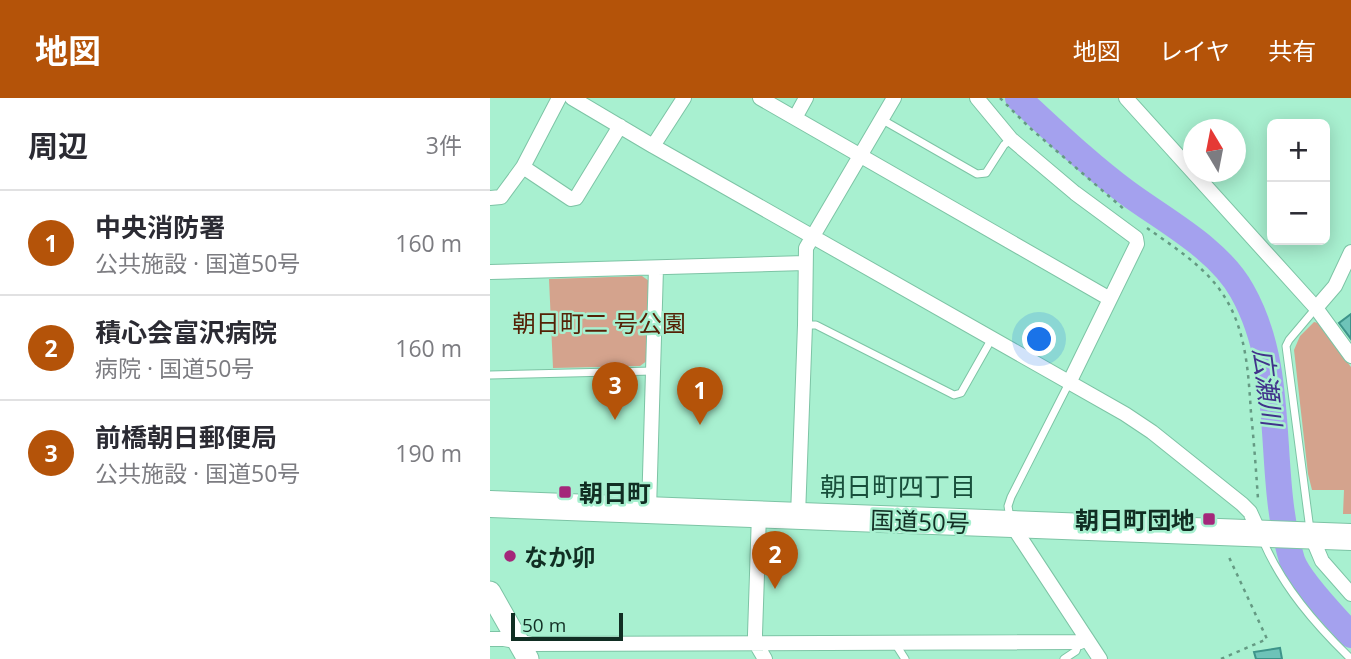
<!DOCTYPE html>
<html lang="ja">
<meta charset="utf-8">
<style>
:root{--surface:#fff;--page:#f2f2f3;--text:#2b2b33;--muted:#7c7c81;--line:#e1e1e2;--accent:#b45309}
body{margin:0;font-family:"Open Sans","Noto Sans JP",sans-serif;background:var(--page);color:var(--text)}
.controls{position:absolute;right:21px;top:21px;display:grid;overflow:hidden;border-radius:10px;box-shadow:0 4px 18px #0003}
.controls button{width:63px;height:63px;display:grid;place-items:center;padding:0;border:0;border-bottom:2px solid var(--line);background:var(--surface);color:var(--text);font:35px sans-serif}
.compass{position:absolute;left:693px;top:21px;width:63px;height:63px;border-radius:50%;background:var(--surface);box-shadow:0 4px 18px #0003;rotate:350deg}
.scale{position:absolute;left:21px;bottom:18px;width:112px;box-sizing:border-box;padding-left:7px;border:4px solid #112e23;border-top:0;font-size:19px;line-height:24px;white-space:nowrap;color:#112e23;-webkit-text-stroke:5px #a8f0d0;paint-order:stroke}
.you{position:absolute;left:550px;top:242px;width:24px;height:24px;margin:-18px;border:5px solid #fff;border-radius:50%;background:#1a73e8;box-shadow:0 0 0 10px #1a73e833}
.badge{display:grid;place-items:center;width:46px;height:46px;border-radius:50%;background:var(--accent);color:#fff;font-size:23px;font-weight:700}
.pin{position:absolute;translate:-50% -58px;filter:drop-shadow(0 2px 4px #0008)}
.pin::after{content:'';position:absolute;top:37px;width:24px;height:21px;background:inherit;clip-path:polygon(0 0,100% 0,50% 100%)}
.list{margin:0;padding:0;list-style:none}
h2{display:flex;justify-content:space-between;align-items:center;height:91px;margin:0;padding:0 28px;font-size:30px}
h2 small{font-size:23px;font-weight:400;color:var(--muted)}
.list li{display:grid;grid-template-columns:46px 1fr auto;gap:21px;align-items:center;box-sizing:border-box;height:105px;padding:0 28px;border-top:2px solid var(--line)}
.list b{display:block;font-size:26px;white-space:nowrap}
.list p{margin:0;font-size:23px;white-space:nowrap;color:var(--muted)}
.list em{font-size:23px;font-style:normal;color:var(--muted)}
.map{position:relative;flex:none;width:861px;height:561px;overflow:hidden}
header{display:flex;align-items:center;gap:42px;box-sizing:border-box;height:98px;padding:0 35px;background:var(--accent);color:#fff}
header strong{font-size:33px}
nav{display:flex;gap:38px;margin-inline-start:auto;font-size:24px}
main{display:flex}
aside{flex:1;background:var(--surface)}
.map>svg:first-child{display:block}
.green{fill:#d4a38d}
.lines{fill:none;stroke-linecap:round;stroke-linejoin:round}
.river{stroke:#a4a1ee;stroke-width:26}
.building{fill:#6ec3b8;stroke:#3d948a;stroke-width:2}
.lane-casing{stroke:#7dc4a5;stroke-width:9}
.street-casing{stroke:#7dc4a5;stroke-width:16}
.secondary-casing{stroke:#7dc4a5;stroke-width:23}
.highway-casing{stroke:#7dc4a5;stroke-width:28}
.path{stroke:#659a83;stroke-width:2.5;stroke-dasharray:3.5 5;stroke-linecap:butt}
.lane{stroke:#fff;stroke-width:7}
.street{stroke:#fff;stroke-width:14}
.secondary{stroke:#fff;stroke-width:21}
.highway{stroke:#fff;stroke-width:26}
.poi-dot{fill:#a4277a;stroke:#a8f0d0;stroke-width:2.5}
.labels{text-anchor:middle;dominant-baseline:central;stroke-width:5;stroke-linejoin:round;paint-order:stroke}
.park-label{font-size:24px;fill:#542106;stroke:#a8f0d0}
.poi-label{font-size:24px;font-weight:bold;fill:#112e23;stroke:#a8f0d0;text-anchor:start}
.street-label{font-size:24px;fill:#112e23;stroke:#a8f0d0}
.water-label{font-size:26px;font-style:italic;fill:#41328b;stroke:#a8f0d0}
.neighbourhood-label{font-size:26px;fill:#184f3b;stroke:#a8f0d0}
</style>
<header>
<strong>地図</strong>
<nav><a>地図</a><a>レイヤ</a><a>共有</a></nav>
</header>
<main>
<aside>
<h2>周辺<small>3件</small></h2>
<ul class="list">
<li><span class="badge">1</span><div><b>中央消防署</b><p>公共施設 · 国道50号</p></div><em>160 m</em></li>
<li><span class="badge">2</span><div><b>積心会富沢病院</b><p>病院 · 国道50号</p></div><em>160 m</em></li>
<li><span class="badge">3</span><div><b>前橋朝日郵便局</b><p>公共施設 · 国道50号</p></div><em>190 m</em></li>
</ul>
</aside>
<div class="map">
<svg width="861" height="561" viewBox="0 0 861 561">
<rect width="100%" height="100%" fill="#a8f0d0"/>
<path class="green" d="M152,178l7,5 -1,79 -8,6 -87,2 -4,-89z
M824,224l4,1 33,44v147h-8l1,-24h-32l-4,-16 -14,-124 6,-14z"/>
<g class="lines">
<path class="river" d="M528,0c35,32 70,66 108,94 39,29 92,56 116,99 47,83 23,181 50,269 7,21 44,58 59,75"/>
</g>
<path class="building" d="M861,216v25l-12,-16z
M790,550l2,11h-26l-2,-7z"/>
<g class="lines">
<defs>
<path id="lane" d="M391,21l96,55 9,-1 18,-28 7,-6
M315,227h11l138,70 7,-2 30,-53
M0,277l163,-4
M520,420l-2,-12 3,-9 58,-114
M820,432l-24,-184 3,-6 27,-32
M773,443c20,46 52,83 88,118
M406,544l2,6 7,11
M574,561l12,-8 3,-8"/>
<path id="street" d="M82,0l81,48 31,-48
M270,0l350,201
M487,0l34,41 64,54 61,45 1,6 -68,139
M636,0l190,210 35,48
M305,20l11,-20
M163,48l472,268 27,18 90,72 8,8 10,22
M33,69l48,32 5,-1 44,-72
M0,100l11,-1 22,-30 36,-69
M0,174l315,-9
M826,210l19,-22 16,-34
M159,412l7,-242
M269,416l-4,120v8l10,17
M308,418l7,-191 1,-77 88,-150
M522,427l88,134
M821,437l11,26 29,33
M0,541h14l27,5 549,-2 7,-3"/>
<path id="secondary" d="M0,494l38,67"/>
<path id="highway" d="M0,406l861,33"/>
</defs>
<use href="#lane" class="lane-casing"/>
<use href="#street" class="street-casing"/>
<use href="#secondary" class="secondary-casing"/>
<use href="#highway" class="highway-casing"/>
<path class="path" d="M510,0l30,30 95,82
M657,130c24,17 51,34 70,58 29,37 31,82 34,127 3,29 5,57 7,86
M731,561l46,-20 -39,-84"/>
<use href="#lane" class="lane"/>
<use href="#street" class="street"/>
<use href="#secondary" class="secondary"/>
<use href="#highway" class="highway"/>
</g>
<g class="poi-dot">
<rect x="68" y="387" width="14" height="14" rx="3.5"/>
<rect x="712" y="414" width="14" height="14" rx="3.5"/>
<circle cx="20" cy="458" r="7"/>
</g>
<g class="labels">
<g class="park-label">
<text x="109" y="224">朝日町二 号公園</text>
</g>
<g class="poi-label">
<text x="89" y="394">朝日町</text>
<text x="705" y="421" text-anchor="end">朝日町団地</text>
<text x="34" y="458">なか卯</text>
</g>
<g class="street-label">
<text transform="translate(430 423) rotate(2)">国道50号</text>
</g>
<g class="water-label">
<text transform="translate(778 289) rotate(83)">広瀬川</text>
</g>
<g class="neighbourhood-label">
<text x="408" y="388">朝日町四丁目</text>
</g>
</g>
</svg>
<div class="controls">
<button>+</button>
<button>−</button>
</div>
<svg class="compass" viewBox="-18 -18 36 36"><path d="M0-13l5 13h-10z" fill="#e53935"/><path d="M0 13l5-13h-10z" fill="#7c7c81"/></svg>
<div class="scale">50 m</div>
<div class="you"></div>
<div class="pin badge" style="left:210px;top:327px">1</div>
<div class="pin badge" style="left:285px;top:491px">2</div>
<div class="pin badge" style="left:125px;top:322px">3</div>
</div>
</main>
